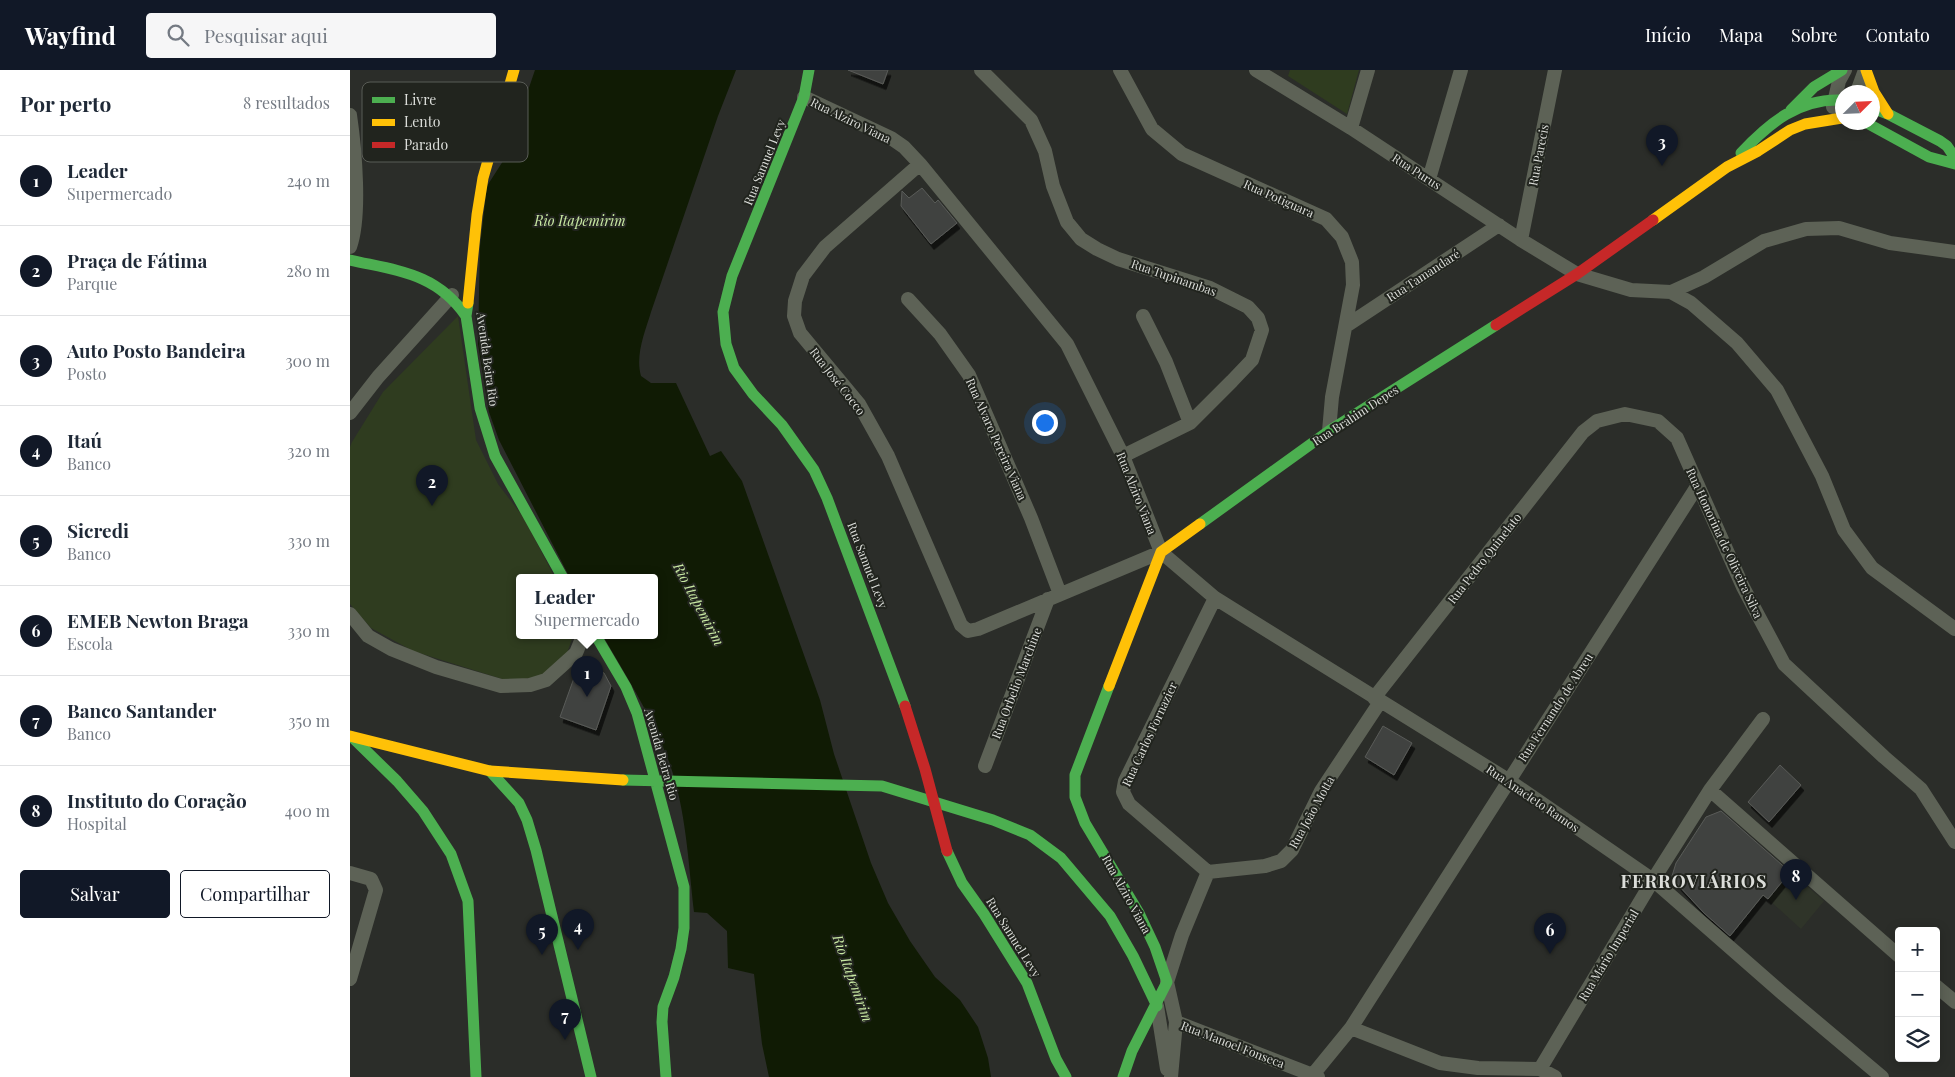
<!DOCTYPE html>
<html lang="pt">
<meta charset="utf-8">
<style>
:root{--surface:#fff;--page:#f6f6f7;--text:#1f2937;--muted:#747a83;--line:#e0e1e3;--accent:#111827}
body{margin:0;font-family:"Playfair Display",serif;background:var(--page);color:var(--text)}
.controls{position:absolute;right:15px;bottom:15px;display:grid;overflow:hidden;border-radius:5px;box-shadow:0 2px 12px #0003}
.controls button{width:45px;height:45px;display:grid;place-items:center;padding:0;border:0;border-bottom:1px solid var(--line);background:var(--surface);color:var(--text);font:25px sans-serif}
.compass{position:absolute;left:1485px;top:15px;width:45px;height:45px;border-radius:50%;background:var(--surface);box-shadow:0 2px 12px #0003;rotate:66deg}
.you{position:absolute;left:694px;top:352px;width:18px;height:18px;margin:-12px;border:4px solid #fff;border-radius:50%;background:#1a73e8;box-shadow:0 0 0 8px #1a73e833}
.badge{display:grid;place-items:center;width:32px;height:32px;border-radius:50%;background:var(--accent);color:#fff;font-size:16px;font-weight:700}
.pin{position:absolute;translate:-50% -41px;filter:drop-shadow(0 1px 2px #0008)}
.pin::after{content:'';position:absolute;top:26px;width:18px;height:15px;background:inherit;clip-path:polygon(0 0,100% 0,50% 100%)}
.popup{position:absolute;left:166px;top:504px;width:142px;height:65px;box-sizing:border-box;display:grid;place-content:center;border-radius:5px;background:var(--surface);filter:drop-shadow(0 1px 4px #0005);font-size:16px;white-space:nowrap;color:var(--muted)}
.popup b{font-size:19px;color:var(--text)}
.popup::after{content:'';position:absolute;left:50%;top:100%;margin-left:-10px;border:10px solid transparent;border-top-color:var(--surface)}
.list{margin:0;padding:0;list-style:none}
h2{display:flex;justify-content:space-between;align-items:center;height:65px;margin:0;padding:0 20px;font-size:21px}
h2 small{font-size:16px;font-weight:400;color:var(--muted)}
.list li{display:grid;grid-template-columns:32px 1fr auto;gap:15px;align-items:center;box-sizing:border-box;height:90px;padding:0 20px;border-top:1px solid var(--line)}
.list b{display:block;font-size:19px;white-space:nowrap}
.list p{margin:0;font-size:16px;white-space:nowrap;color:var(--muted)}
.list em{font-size:16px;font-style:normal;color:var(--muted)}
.actions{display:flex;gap:10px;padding:15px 20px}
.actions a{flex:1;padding:11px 0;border:1px solid var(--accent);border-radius:5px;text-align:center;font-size:18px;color:var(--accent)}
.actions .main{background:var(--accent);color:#fff}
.icon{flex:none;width:28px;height:28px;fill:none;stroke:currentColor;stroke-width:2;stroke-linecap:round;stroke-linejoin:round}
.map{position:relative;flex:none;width:1605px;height:1007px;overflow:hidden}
header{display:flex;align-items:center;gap:30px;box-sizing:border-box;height:70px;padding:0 25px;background:var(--accent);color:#fff}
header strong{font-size:24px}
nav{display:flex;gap:28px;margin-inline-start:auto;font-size:18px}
.search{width:350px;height:45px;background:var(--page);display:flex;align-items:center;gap:12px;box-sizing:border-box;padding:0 18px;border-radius:5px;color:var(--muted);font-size:19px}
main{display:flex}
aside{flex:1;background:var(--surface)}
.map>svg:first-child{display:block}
.built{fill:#2f3429}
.green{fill:#2f3c1f}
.water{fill:#101b04}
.building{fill:#414340;stroke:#595b58;filter:url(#shadow)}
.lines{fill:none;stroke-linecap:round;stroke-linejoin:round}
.street{stroke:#5d6256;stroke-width:14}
.fast{stroke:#4caf50;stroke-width:11}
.slow{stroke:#ffc107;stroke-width:11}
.jam{stroke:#c62828;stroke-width:11}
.labels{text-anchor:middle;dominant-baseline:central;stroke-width:4;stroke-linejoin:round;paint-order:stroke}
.street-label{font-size:12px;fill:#dbddd9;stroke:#21241e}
.water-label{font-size:14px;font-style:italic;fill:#c8e8a3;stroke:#21241e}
.district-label{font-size:18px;font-weight:bold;letter-spacing:1px;fill:#dbddd9;stroke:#21241e}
.key{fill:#21241e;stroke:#595c56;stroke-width:1}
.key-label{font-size:14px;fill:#dbddd9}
</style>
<header>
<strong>Wayfind</strong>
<div class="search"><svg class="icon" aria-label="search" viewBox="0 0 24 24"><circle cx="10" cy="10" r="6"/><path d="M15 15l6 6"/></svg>Pesquisar aqui</div>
<nav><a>Início</a><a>Mapa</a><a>Sobre</a><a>Contato</a></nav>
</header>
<main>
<aside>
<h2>Por perto<small>8 resultados</small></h2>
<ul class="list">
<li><span class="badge">1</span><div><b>Leader</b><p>Supermercado</p></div><em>240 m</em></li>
<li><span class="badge">2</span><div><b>Praça de Fátima</b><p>Parque</p></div><em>280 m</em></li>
<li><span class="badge">3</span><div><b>Auto Posto Bandeira</b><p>Posto</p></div><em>300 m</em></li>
<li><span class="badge">4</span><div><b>Itaú</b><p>Banco</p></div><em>320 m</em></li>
<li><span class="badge">5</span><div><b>Sicredi</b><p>Banco</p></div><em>330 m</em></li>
<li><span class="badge">6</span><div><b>EMEB Newton Braga</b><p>Escola</p></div><em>330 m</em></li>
<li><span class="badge">7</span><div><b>Banco Santander</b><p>Banco</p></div><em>350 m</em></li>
<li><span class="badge">8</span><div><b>Instituto do Coração</b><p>Hospital</p></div><em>400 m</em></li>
</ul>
<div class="actions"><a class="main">Salvar</a><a>Compartilhar</a></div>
</aside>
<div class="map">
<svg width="1605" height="1007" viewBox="0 0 1605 1007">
<defs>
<filter id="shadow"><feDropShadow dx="3" dy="5.5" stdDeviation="0" flood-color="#0009"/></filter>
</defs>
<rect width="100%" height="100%" fill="#2b2d29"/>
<path class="built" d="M1441,802l33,29 -23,28 -33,-30z"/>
<path class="green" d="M940,0h69l-12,44 -59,-38z
M108,246l18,124 22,44 26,34 31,60h-35v58h53l-7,20 -15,13 -12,7 -14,3h-23l-89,-28 -42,-23 -21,-24v-157l2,-5 31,-50z"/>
<path class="water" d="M185,0h201l-18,46 -67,196c-6,20 -16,43 -10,64l10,7h25l34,73 11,-5 21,30 78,219 14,54 37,109 17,40 22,38 25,36 25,23 18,27 10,31 3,19h-222l-7,-33 -8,-70 -26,-6 -1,-37 -20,-18 -13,-1c-6,-52 -8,-109 -28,-158 -17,-42 -41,-80 -63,-118h51v-58h-84l-71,-138 -10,-28 -11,-68 2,-98 7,-60 18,-28z"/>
<path class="building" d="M498,0h40l-5,14z
M572,118l13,15 3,-3 19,23 -26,21 -30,-38 1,-15 7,7z
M229,594l25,9 7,13 -15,44 -36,-13z
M1033,656l29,17 -18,32 -29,-18z
M1430,695l21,20 -32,37 -21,-20z
M1371,741l69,61 -22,27 -5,-4 -33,41 -26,-23 -25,-27 -7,-10 4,-13 30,-46z"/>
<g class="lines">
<path class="street" d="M631,0l50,50 14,31 8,35 14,36 14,17 16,10 21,10 92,29 38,19 10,11 4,12 -10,30 -20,21 -42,42 -67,33
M770,0l32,59 30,25 144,65 16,18 10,25 1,23 -21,112 -3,34
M906,0l95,58 170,112 56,34 54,16 40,2 33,-15 60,-36 42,-12 33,-1 51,15 65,9
M1507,22l8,-22
M454,27l87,41 13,9 16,17 147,180 56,112 38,96 54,46 293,182 145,100 129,113 100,84
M1483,37l6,-26 6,-11
M0,45c5,34 11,101 0,132
M1001,58l17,-58
M570,94l-95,83 -22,29 -8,25 -1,15 6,17 59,71 29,52 73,169 7,6 10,-2 183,-77
M1079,109l32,-109
M1171,170l34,-170
M1321,222l20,11 46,40 40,47 45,86 22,54 28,38 83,61
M558,229l32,35 29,41 62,143 29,76
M793,246l23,46 24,61
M996,256l153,-101
M0,343l28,-36 74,-82
M0,544l18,22 23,13 45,18 65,19 29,-1 16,-5 30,-27 7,-17
M1024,628l209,-266 14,-11 28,-7 33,7 19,17 66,149 41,77 100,93 37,32 34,53
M635,696l63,-167
M1360,720l189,166
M858,802l-79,-68 -6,-12 2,-11 90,-183
M858,802l57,-6 16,-5 11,-11 29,-59 59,-89
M0,803l21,6 5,11 -26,89
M1586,916l19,16
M807,936l10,63
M826,952l142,55
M1001,958l89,35 38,5 62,1 15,8
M1190,999l113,-189 57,-90 53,-71
M821,1007l5,-55 -9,-40 15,-47 26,-63
M961,1007l40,-49 347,-543"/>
<path class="fast" d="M459,0l-5,27 -72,179 -9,36 3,32 8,24 19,26 29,31 32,45 13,28 78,208
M1522,38l16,6 52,27 7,5 8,12
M1441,40l23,-23 28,-17
M1515,52l64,35 26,7
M1391,83c28,-30 58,-55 101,-53
M0,190c48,11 86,13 116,56
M118,233l-2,13 14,92 15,48 68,122
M850,454l129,-93 167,-106
M246,566l30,51 11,26 47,174v41l-3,21 -7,28 -11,30 -1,15 4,55
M759,616l-34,89v22l10,26 54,90 16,34 12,35 -35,69 -9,26
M2,667l45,44 26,30 28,43 17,47 8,176
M140,701l29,32 8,17 9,30 55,227
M273,710l259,6 111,34 37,15 31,23 49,58 23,40 24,50
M597,781l15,32 22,31 43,69 29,76 10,18"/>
<path class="slow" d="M1516,0l8,22 14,22
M1303,150l74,-53 31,-16 32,-21 15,-6 37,-6
M118,233l9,-88 6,-37 31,-108
M759,616l52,-134 39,-28
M0,666l140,35 133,9"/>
<path class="jam" d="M1146,255l81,-51 76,-54
M555,636l20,63 22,82"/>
</g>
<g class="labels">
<g class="street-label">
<text transform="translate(501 50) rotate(26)">Rua Alziro Viana</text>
<text transform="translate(1188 85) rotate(-79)">Rua Parecis</text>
<text transform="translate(414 92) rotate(-68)">Rua Samuel Levy</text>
<text transform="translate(1067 101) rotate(33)">Rua Purus</text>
<text transform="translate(929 128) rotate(24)">Rua Potiguara</text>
<text transform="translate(1073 205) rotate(-33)">Rua Tamandaré</text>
<text transform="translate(824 207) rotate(19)">Rua Tupinambas</text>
<text transform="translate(138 289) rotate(82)">Avenida Beira Rio</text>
<text transform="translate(488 311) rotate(52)">Rua José Cocco</text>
<text transform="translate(1005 345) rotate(-33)">Rua Brahim Depes</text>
<text transform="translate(647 369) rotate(66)">Rua Alvaro Pereira Viana</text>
<text transform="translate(787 423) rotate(68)">Rua Alziro Viana</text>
<text transform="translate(1375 473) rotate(65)">Rua Honorina de Oliveira Silva</text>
<text transform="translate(1134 488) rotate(-52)">Rua Pedro Quinelato</text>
<text transform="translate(518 495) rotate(69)">Rua Samuel Levy</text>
<text transform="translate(666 613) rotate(-69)">Rua Orbelio Marchine</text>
<text transform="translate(1205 637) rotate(-57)">Rua Fernando de Abreu</text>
<text transform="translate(799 664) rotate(-65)">Rua Carlos Fornazier</text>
<text transform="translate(312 684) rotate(74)">Avenida Beira Rio</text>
<text transform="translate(1183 728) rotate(34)">Rua Anacleto Ramos</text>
<text transform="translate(961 742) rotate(-61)">Rua João Motta</text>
<text transform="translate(777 824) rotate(61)">Rua Alziro Viana</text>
<text transform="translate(664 867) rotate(58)">Rua Samuel Levy</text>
<text transform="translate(1258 885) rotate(-59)">Rua Mário Imperial</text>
<text transform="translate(883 974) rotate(21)">Rua Manoel Fonseca</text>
</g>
<g class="water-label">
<text x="230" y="150">Rio Itapemirim</text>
<text transform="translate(349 534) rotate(62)">Rio Itapemirim</text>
<text transform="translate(503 908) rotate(70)">Rio Itapemirim</text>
</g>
<g class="district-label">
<text x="1344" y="811">FERROVIÁRIOS</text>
</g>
</g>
<rect x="12" y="12" width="166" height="80" rx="8" class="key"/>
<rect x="22" y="27" width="23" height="6" fill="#4caf50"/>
<rect x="22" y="49" width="23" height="7" fill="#ffc107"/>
<rect x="22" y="72" width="23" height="6" fill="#c62828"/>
<g class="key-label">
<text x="54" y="35">Livre</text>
<text x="54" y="57">Lento</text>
<text x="54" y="80">Parado</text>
</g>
</svg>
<div class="controls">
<button>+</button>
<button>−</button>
<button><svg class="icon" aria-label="layers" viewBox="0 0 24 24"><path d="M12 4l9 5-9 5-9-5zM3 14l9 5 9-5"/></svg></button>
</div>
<svg class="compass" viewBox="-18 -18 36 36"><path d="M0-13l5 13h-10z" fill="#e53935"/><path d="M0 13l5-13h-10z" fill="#747a83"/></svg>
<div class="you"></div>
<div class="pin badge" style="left:237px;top:627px">1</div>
<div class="popup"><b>Leader</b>Supermercado</div>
<div class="pin badge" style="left:82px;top:436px">2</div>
<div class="pin badge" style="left:1312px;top:96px">3</div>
<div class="pin badge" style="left:228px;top:880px">4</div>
<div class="pin badge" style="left:192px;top:885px">5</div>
<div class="pin badge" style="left:1200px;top:884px">6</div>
<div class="pin badge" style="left:215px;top:970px">7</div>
<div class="pin badge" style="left:1446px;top:830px">8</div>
</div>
</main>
